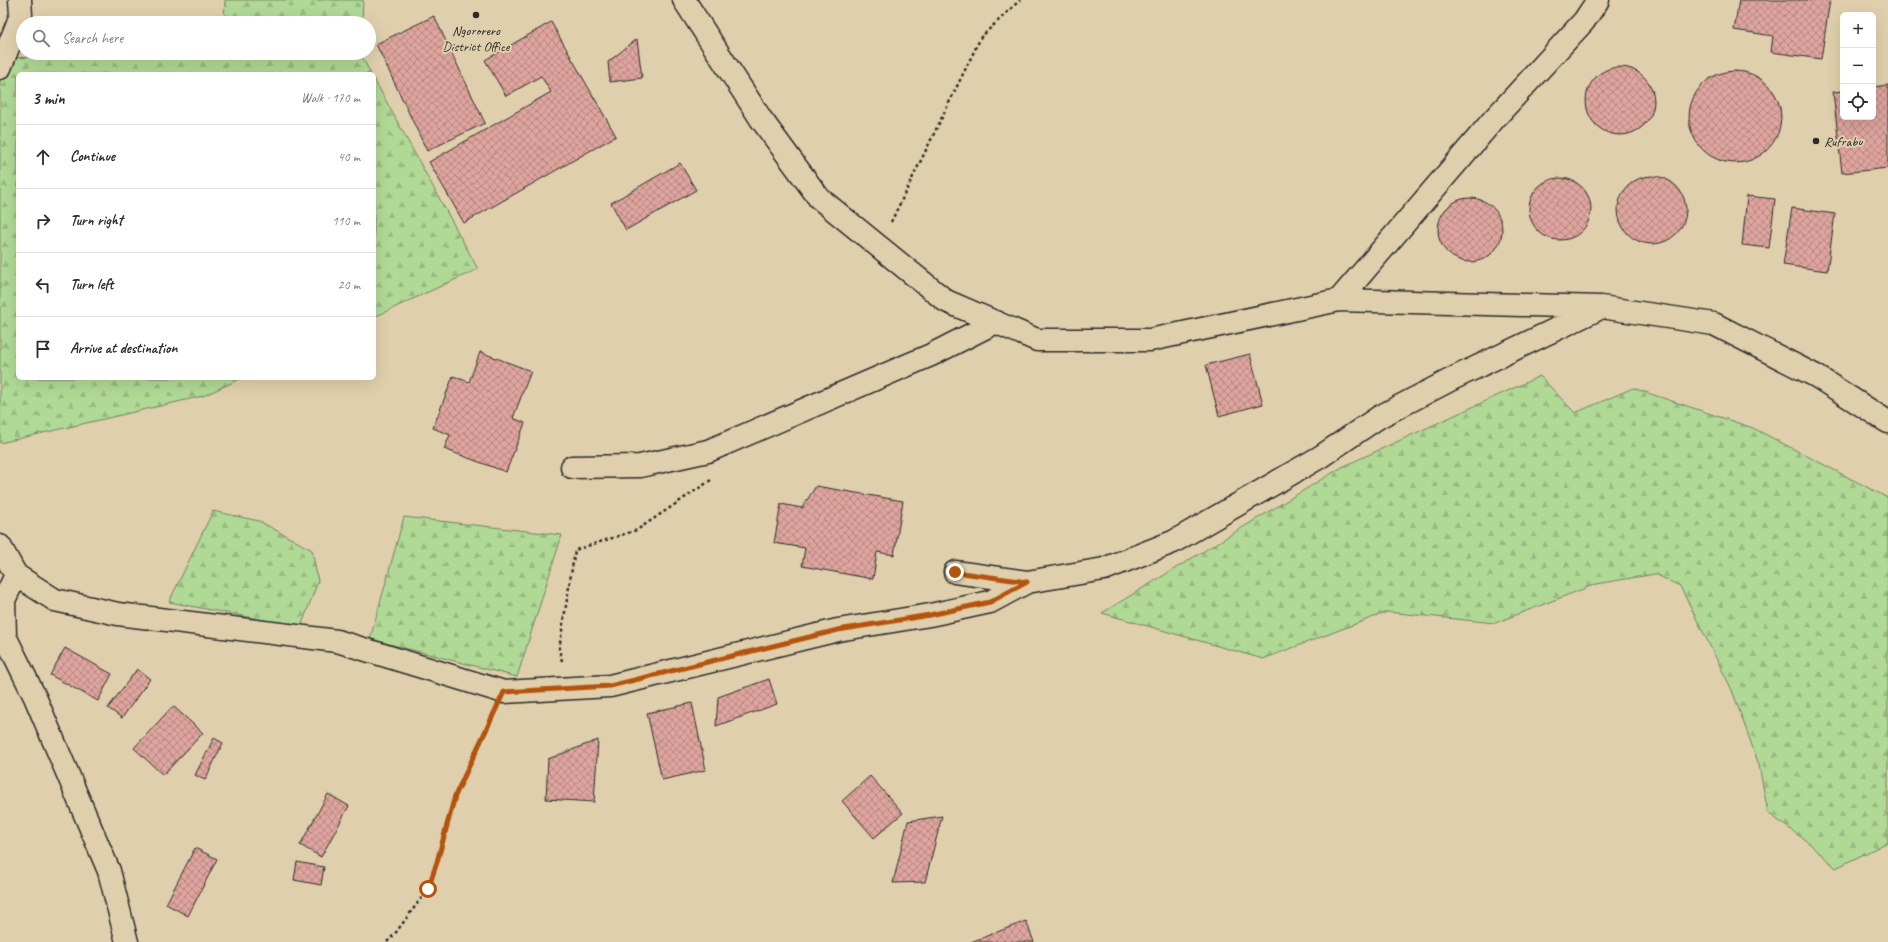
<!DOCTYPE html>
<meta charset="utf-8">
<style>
:root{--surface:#fff;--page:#f7f7f7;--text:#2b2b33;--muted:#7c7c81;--line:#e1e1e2}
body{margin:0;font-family:Caveat,sans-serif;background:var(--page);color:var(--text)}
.controls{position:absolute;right:12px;top:12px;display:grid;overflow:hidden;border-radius:6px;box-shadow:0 4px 16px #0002}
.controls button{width:36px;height:36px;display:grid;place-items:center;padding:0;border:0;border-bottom:1px solid var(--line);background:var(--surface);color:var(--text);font:20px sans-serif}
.stop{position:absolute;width:12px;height:12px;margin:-9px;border:3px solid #b45309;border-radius:50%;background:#fff}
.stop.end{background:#b45309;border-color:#fff;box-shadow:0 1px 4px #0008}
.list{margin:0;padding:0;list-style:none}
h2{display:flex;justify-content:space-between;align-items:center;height:52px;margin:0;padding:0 16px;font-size:17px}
h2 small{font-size:13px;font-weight:400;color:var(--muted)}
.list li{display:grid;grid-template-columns:26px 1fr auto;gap:12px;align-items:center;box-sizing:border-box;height:64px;padding:0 16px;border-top:1px solid var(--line)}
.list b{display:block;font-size:15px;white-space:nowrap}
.list em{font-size:13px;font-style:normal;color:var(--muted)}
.icon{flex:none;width:22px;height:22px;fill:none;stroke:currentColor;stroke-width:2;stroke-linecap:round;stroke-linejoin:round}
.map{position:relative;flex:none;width:1888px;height:942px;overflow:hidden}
.search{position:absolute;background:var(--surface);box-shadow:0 4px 16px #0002;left:16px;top:16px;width:360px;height:44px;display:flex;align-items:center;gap:10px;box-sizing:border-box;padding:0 14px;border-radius:22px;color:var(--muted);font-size:15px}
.panel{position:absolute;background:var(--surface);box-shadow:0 4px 16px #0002;left:16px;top:72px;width:360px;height:308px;border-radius:6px}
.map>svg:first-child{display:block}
.forest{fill:url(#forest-firs);stroke:#6e8260}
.building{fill:url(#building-cross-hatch);stroke:#2b2b2b}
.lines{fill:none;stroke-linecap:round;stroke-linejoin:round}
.minor-casing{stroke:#2b2b2b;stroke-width:25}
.path{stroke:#2b2b2b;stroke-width:2.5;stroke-dasharray:3 3;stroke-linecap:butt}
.minor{stroke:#e0cfac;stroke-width:22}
.route{stroke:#b45309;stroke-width:5}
.poi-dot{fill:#2b2b2b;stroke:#e0cfac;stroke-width:1.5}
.labels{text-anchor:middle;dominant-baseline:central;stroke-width:4;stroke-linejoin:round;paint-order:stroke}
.poi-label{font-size:14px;fill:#2b2b2b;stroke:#e0cfac}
</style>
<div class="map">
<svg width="1888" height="942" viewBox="0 0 1888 942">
<defs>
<pattern id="forest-firs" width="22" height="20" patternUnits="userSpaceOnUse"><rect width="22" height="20" fill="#b0d996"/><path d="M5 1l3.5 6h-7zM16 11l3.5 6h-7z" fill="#98ba81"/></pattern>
<pattern id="building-cross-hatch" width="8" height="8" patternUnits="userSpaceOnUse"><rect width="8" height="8" fill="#dea49d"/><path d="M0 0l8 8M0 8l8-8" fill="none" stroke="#b48680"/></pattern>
</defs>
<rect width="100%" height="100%" fill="#e0cfac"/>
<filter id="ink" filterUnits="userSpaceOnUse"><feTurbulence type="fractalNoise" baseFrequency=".025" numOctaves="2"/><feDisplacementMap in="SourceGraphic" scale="8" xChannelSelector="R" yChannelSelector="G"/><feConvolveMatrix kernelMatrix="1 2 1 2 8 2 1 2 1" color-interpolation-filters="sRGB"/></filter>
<g filter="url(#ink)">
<path class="forest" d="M225,0h138l-1,23h-138z
M223,53h137l11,21h-353v304h224l-39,18 -203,47v-385z
M374,79l104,190 -104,48z
M1540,376l35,37 58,-25 120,40 135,70v344l-52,26 -27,-25 -41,-30 -9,-48 -27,-75 -52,-104 -25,-12 -59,10 -101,39 -108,-11 -124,47 -161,-46 240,-146z
M213,511l46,10 53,29 6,31 -17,46 -132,-25z
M404,517l158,18 -45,142 -147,-38z"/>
<path class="building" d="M1739,0h91l-9,59 -50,-7 2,-16 -39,-6z
M434,16l51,107 -58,28 -51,-107z
M551,22l65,114 -152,87 -35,-61 122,-70 -10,-16 -35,20 -21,-36z
M637,39l5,39 -32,4 -2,-20z
M1586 101a34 34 0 1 1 68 0a34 34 0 1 1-68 0Z
M1689 117a46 46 0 1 1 92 0a46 46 0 1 1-92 0Z
M1888,85v83l-46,5 -9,-81 10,-1v26h30v-30z
M680,163l16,27 -70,40 -15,-27z
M1618 210a34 34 0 1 1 68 0a34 34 0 1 1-68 0Z
M1529 209a31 31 0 1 1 62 0a31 31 0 1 1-62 0Z
M1747,196l28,3 -6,49 -27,-3z
M1438 230a32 32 0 1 1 64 0a32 32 0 1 1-64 0Z
M1792,208l43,6 -8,57 -44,-6z
M480,352l51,19 -18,47 12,5 -19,49 -62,-23 6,-14 -17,-7 20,-52 16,6z
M1250,354l13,50 -44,12 -13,-51z
M816,486l87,15 -9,54 -17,-3 -4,27 -71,-13 3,-18 -31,-5 7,-39 21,4z
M65,648l47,26 -14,27 -48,-26z
M137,669l13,10 -28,39 -14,-10z
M769,679l8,25 -61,22 2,-29z
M692,703l14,67 -44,10 -15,-67z
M173,706l30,27 -40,42 -29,-27z
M214,738l9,5 -18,37 -10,-5z
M598,740l-4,62 -48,-3 2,-40z
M870,776l33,37 -29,25 -32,-37z
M328,794l21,12 -28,51 -21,-12z
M942,816l-17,66 -32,1 15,-62z
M195,848l22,11 -29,57 -22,-12z
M297,862l27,5 -3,18 -27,-5z
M1026,921l8,21h-63z"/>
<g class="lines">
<defs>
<path id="minor" d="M684,0l77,119 58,79 127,103 91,39h113l189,-40 262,7 113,17 102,52 72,46
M0,68l21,-53 -1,-15
M1339,300l155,-181 90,-98 14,-21
M572,467l68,-1 68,-15 223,-96 65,-33
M0,546l16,29 39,25 63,14 219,27 167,51 106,-6 228,-56 92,-15 60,-13 37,-20
M955,572l72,10 77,-13 69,-27 147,-85 59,-40 77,-40 140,-67
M16,575l-12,25 1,36 30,61 74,174 18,71"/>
</defs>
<use href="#minor" class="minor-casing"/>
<path class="path" d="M891,222l90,-185 39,-37
M562,661l-3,-12 16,-99 62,-20 74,-50
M387,942l7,-7 34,-46 9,-27 18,-67 37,-77"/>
<use href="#minor" class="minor"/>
</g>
</g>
<g class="lines" filter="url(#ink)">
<path class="route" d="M428,889l9,-27 18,-66 49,-104 106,-6 228,-56 92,-15 60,-13 37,-20 -72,-10"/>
</g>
<g class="poi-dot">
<circle cx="476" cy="15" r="4"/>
<circle cx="1816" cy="141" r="4"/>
</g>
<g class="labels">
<g class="poi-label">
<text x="476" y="30">Ngororero<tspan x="476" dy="16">District Office</tspan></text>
<text x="1824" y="141" text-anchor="start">Rufrabu</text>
</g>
</g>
</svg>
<div class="controls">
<button>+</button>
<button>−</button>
<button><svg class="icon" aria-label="locate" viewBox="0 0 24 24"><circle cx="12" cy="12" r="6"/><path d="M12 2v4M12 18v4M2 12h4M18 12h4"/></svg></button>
</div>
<div class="stop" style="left:428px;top:889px"></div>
<div class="stop end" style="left:955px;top:572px"></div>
<div class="search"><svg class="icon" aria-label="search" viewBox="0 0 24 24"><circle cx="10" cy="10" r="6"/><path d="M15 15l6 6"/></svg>Search here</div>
<section class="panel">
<h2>3 min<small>Walk · 170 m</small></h2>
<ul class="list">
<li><svg class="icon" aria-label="ahead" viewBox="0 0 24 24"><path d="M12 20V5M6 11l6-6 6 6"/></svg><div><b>Continue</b></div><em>40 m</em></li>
<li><svg class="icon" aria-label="right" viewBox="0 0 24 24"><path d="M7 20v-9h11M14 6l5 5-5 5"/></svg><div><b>Turn right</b></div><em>110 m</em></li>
<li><svg class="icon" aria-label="left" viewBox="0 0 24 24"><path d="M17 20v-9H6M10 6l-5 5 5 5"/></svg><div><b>Turn left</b></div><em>20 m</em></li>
<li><svg class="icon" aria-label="arrive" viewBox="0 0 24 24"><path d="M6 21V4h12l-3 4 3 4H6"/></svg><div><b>Arrive at destination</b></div></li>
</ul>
</section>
</div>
